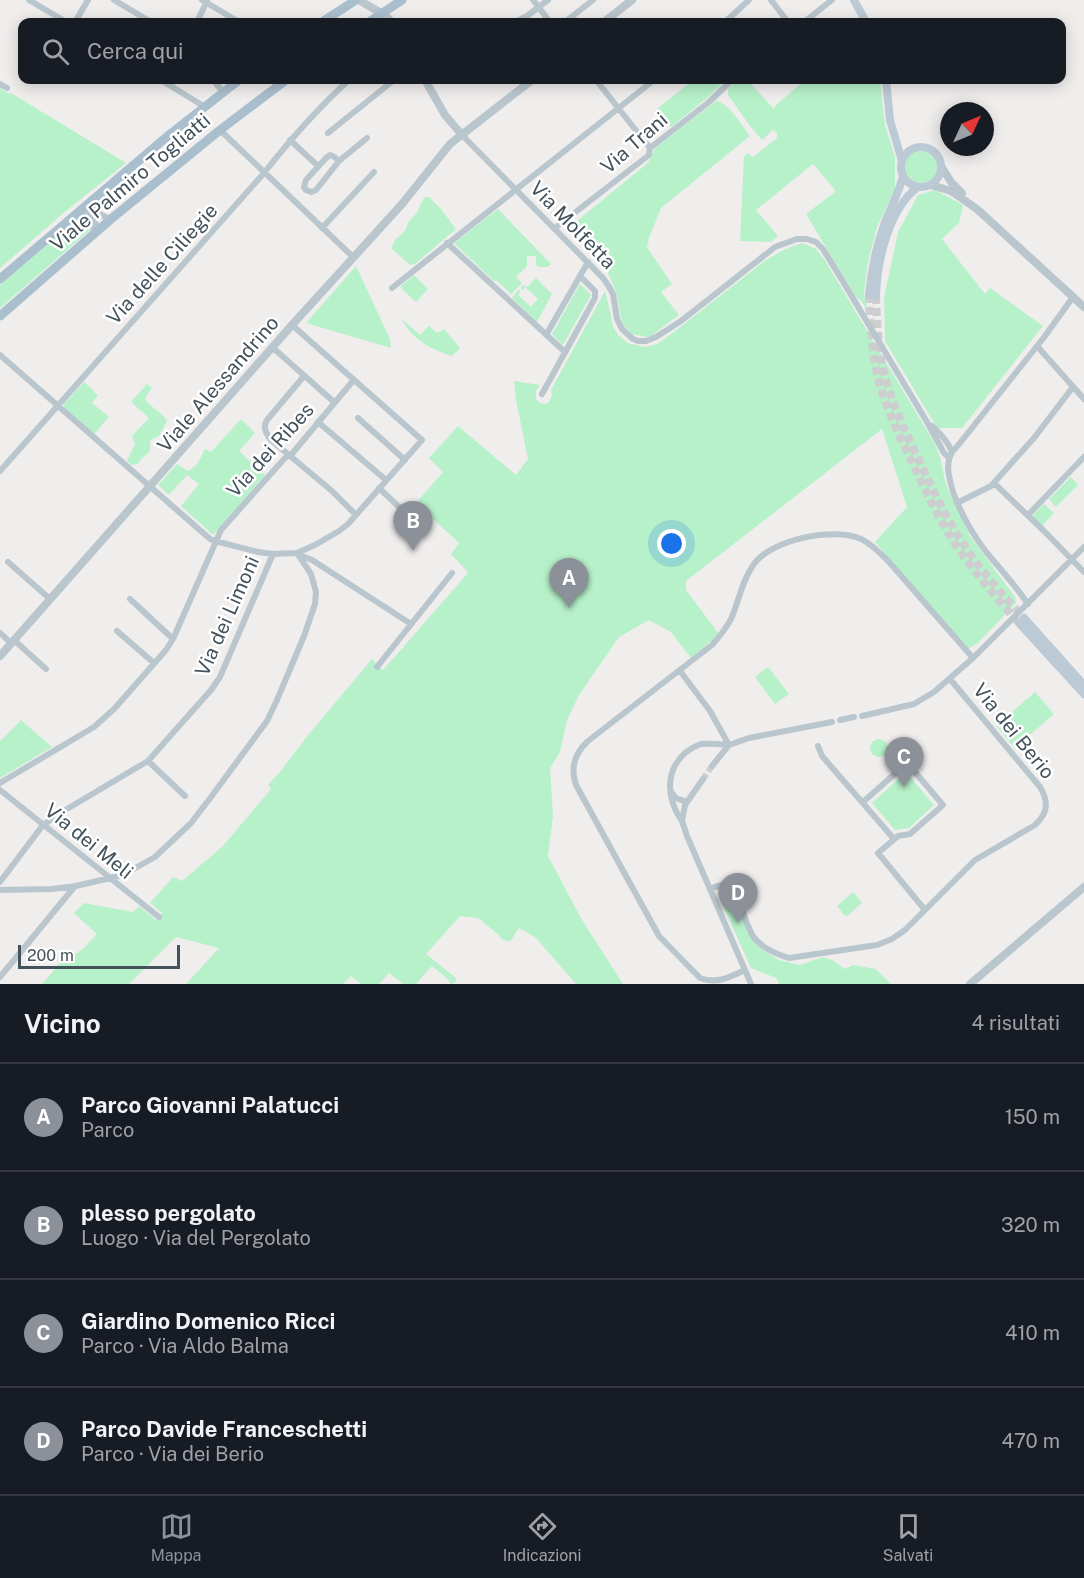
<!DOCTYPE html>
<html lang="it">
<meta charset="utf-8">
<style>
:root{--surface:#171b24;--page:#242831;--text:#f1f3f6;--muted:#9ea1a6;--line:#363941;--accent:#8c9099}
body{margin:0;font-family:"Public Sans",sans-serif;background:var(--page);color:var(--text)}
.compass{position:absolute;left:940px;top:102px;width:54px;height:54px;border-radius:50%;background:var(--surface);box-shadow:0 3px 15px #0003;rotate:46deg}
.scale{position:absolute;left:18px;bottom:15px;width:162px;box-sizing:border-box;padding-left:6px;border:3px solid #44525b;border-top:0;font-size:16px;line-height:21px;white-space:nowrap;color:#44525b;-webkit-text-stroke:4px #fff;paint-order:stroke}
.you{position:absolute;left:672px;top:544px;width:21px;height:21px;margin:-15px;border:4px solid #fff;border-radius:50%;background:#1a73e8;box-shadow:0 0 0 9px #1a73e833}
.badge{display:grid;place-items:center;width:39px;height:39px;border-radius:50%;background:var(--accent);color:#fff;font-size:20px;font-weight:700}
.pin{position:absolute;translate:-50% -50px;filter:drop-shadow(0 2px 3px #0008)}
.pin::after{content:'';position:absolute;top:32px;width:21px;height:18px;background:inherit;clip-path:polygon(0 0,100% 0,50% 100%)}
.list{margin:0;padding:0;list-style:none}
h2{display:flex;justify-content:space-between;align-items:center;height:78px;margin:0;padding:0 24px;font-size:26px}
h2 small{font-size:20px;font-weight:400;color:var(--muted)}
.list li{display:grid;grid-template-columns:39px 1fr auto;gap:18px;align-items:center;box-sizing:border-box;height:108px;padding:0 24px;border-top:2px solid var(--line)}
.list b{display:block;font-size:22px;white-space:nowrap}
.list p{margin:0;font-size:20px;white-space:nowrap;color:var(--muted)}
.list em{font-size:20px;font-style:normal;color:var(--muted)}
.icon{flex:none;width:33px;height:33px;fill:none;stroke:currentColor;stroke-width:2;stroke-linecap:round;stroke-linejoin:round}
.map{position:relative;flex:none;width:1084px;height:984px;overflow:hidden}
.search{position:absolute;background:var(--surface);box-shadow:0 3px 15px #0003;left:18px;right:18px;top:18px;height:66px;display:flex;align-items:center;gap:15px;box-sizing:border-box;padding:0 21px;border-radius:12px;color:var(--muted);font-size:22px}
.sheet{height:510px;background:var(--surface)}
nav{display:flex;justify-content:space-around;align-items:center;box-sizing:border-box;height:84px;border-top:2px solid var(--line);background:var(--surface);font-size:16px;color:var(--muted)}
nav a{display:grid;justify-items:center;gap:3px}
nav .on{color:var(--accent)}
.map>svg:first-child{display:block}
.green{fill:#b7f1ca}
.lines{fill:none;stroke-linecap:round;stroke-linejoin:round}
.minor-tunnel{stroke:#ceced0;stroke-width:6;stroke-dasharray:6 3;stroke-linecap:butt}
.secondary-tunnel{stroke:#ceced0;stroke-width:8;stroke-dasharray:8 4;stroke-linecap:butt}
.minor{stroke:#bac6cd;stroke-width:6}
.tertiary{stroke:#bac6cd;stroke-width:8}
.secondary{stroke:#bccad5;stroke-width:8}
.primary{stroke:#aabfce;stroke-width:9}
.labels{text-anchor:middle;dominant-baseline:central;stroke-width:5;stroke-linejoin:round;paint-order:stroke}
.street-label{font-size:20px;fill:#44525b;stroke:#fff}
</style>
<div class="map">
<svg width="1084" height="984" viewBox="0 0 1084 984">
<rect width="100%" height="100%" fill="#f0eded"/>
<path class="green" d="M691,80h35l-19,18 -36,29 -14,-18 35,-28z
M737,80h10l27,29 2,-4 29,-25h75l5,45 10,32v32l-18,38 -10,40 -3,27 4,18 -6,-10 -7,-6 -49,-82 30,-23 -23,-27 -57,46 22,26 -7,6 -31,-1 4,-84 4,-4 5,4 24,-19v-5l-4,-3 -11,10 -12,-14 -22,-31v-6z
M0,88l9,6 2,-1 115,70 -60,48 -66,57z
M716,101c13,2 26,25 34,35l-89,72 -13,32 1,4 -3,2 26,38 -11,8 18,23 -28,21 -6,1 -13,-3 -10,-11 -6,-31 -8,-19 2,-3 -3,-4 -4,1 -36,-38 81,-66 7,-15z
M905 167a16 16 0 1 1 32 0a16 16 0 1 1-32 0Z
M935,190l28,15 -4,18 -17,16 43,55 5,-6 53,38 -81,102h-25l-52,-87 -1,-43 14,-66 20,-37z
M425,197h4l12,12 15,20 -41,35 -5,1 -19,-17 4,-8 10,-9 4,-10 8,-8 4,-10z
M498,209l53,55 -4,3h-8l-3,-2v-9h-9v10l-11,11 6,6 -11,11 -15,-14 -2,1 -40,-38z
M79,218h5l4,3 2,5 -1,5 -89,77v-23z
M802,243l14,6 8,10 111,185 5,13 6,28 24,51 45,61 1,6 -38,40 -9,5h-2l-92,-106 32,-35 -25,-78 -196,152v9l33,44 -28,24 -20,-26 -22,-12 -30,17 -40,58 -12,25 -7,32 -10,16 3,48 -5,40 34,64 41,64h-47l-41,-47 -16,-9 -9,14 -9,-3 -1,-3 -22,-18 -18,-2 -34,38 30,24v4l-5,2 -3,-5 -16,-13 -16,18h-13l-14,-11 -10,11h-18l-10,-8 -8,8h-157l33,-36 -43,-11 -47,47h-87l18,-21 22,-13 15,-16 -23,-21 10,-10 49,9 6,-6 17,14 6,-7 -12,-10 23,-26 9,4 41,-35 48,-57 -3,-4 11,-12 30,-39 63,-75 11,11 85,-97 -3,-4 -14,-15 8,-11 -43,-40 27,-31 -14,-14 29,-32 58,49 12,-16 -12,-59 -2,-19 26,4 -4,6v9l6,4 6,-1 4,-8 -1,-5 54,-99 6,24 2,12 5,8 10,8 17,4 12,-3 13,-9 96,-75 19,-11z
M356,266l34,73 1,9 -85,-25z
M414,275l14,14 -12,13 -16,-15z
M536,278l16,16 -15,28 -25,-24 7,-9 2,2 -3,4 13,12 7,-8 -13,-12 -2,3 -2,-2 3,-3 3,2z
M580,284l11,11 -28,50 -11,-11z
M402,319l18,16 9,-9 8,7 7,-4 16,19 -8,8c-20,-6 -42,-18 -50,-37z
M84,382l14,13 -6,8 17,14 -15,17 -30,-27v-3z
M147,384l5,4 -7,10 1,3c5,6 18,13 21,20l-8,15 -8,4c-2,3 0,9 -2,12 -4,5 -7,4 -11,12l-7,1 -4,-4 8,-17 -3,-8 17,-18 -18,-16z
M241,419l14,14 -16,18 26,24 -51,59h-2l-31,-28 18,-22 -12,-9 -18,20 -11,-10 19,-21 11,7c11,-6 12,-13 17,-22l6,3z
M1071,477l7,8 -22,22 -7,-8z
M1044,504l10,9 -12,13 -10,-10z
M768,667l21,27 -14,10 -20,-27z
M1035,692l19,22 -39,34 -19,-22z
M21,720l31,27 -52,31v-37z
M870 748a9 9 0 1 1 18 0a9 9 0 1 1-18 0Z
M906,772l28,33 -25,23 -14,2 -23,-27z
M724,889l6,3 24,50 9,8 16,10 21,5 23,-8 11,4 11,8 8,-4 23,4 15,15h-112l-3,-6 -25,-10 -30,-67 -1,-9z
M853,892l9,11 -16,14 -9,-11z"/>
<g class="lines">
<path class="minor-tunnel" d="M703,779l9,-13"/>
<path class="secondary-tunnel" d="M869,295c1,29 3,59 10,87 7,25 18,49 29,72 15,31 29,62 47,90 19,28 41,54 64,79
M876,296c1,24 2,48 7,72 7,32 21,61 35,90 14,29 27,59 45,85 17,27 39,51 61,75"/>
<path class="minor" d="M29,0l37,22
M114,0l37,22
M202,0l37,22
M533,0l17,22
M771,0l17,22
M75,22l13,-22
M197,22l10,-21
M515,22l12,-6 21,-16
M565,22l28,-22
M725,22l24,-22
M804,22l28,-22
M161,80l44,27
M213,80l10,12
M596,80l54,68
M0,84l7,4
M220,130l133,127
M328,133l66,-53
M462,135l141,143 5,7 5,9 4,25 5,10 11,10 5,2h8l10,-4 25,-16 94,-74 22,-8h10l9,3 7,7 16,26 88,147 17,31 4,4
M290,140l28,26
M330,155l3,1 6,5 -23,29 -5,2 -5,-2 -2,-3 2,-7 20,-22z
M339,161l28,-23
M96,197c-3,13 4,19 15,22
M322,228l52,-56
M555,228l94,-73 1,-7 59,-46 23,-22
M447,243l118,109
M392,288l262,-208
M546,335l42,-73
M1037,346l47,53
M272,347l62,55
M0,355l210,184 5,2 43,11 15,2 24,-1 18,-8 24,-14 9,-7 74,-84 -130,-115
M304,376l-37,44c-5,7 -1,14 4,20l61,51 24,24
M542,394l53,-96v-7l-15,-15
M358,418l47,42
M318,422l68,58
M932,426c8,8 16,15 20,26 -7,13 -3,26 1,40 8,22 20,43 34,61 14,17 29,33 41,51
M952,452l8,-9 85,-107 28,-39
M0,471l264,-298c26,-33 54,-65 85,-93
M994,483l51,49 39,40
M379,488l38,36
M957,503l34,-17 43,-48 39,-51
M1028,515l56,-58
M297,554l15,6 99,64
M8,562l42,37
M130,599l43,40
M117,631l37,32
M0,633l11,10
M14,640l32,29
M377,667l75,-94
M680,671l30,40 19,34
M862,716l52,-12 20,-12 39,-34 111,-111
M840,720l14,-3
M892,745l51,60 -33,29 -12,2 -20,17 47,57
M818,746l4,10 72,83
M148,761l37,35
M712,766l17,-21 20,-7 83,-16
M703,779l-18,26 -3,16 5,15 64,148
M0,783l94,-56 21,-19 51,-58 7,-11 48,-109 55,-62 10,-11 5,-2 61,-73
M0,790l159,127
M671,792l5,6 11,4
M863,802l44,-39
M682,821c-15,-21 -18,-49 3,-68 5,-4 10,-7 16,-9 10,-1 19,0 28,1
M0,882l43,-57 24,-16 81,-48 63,-71 9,-13 53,-123
M710,889c5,-2 13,-6 18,-4 8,2 18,41 25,51 8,12 23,18 36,22l88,-13 15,-6 13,-9 70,-70 60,-35c13,-12 14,-23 5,-38l-90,-108
M0,890l52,-1 24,-3 47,-11 32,-18 36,-34 20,-26 56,-76 10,-21 27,-64 11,-32 1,-12 -5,-18 -14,-21
M745,970c-17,8 -28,14 -45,8l-41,-42 -83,-151c-6,-17 -1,-32 12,-44l124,-96c7,-8 14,-16 19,-26 8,-18 11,-39 23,-55 18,-25 80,-37 107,-25 11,5 20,15 28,23l84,96
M0,977l75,-91"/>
<path class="tertiary" d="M359,0l27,16 6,6
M604,22l28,-22
M425,80l20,35 17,20
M941,166l10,16 11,11
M931,185l20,6 26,18 107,98
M82,209l13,15 -1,10
M0,656l292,-331 110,-121 48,-60 82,-64
M970,984l114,-97"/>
<path class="secondary" d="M854,0l12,22
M886,80l4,40 12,41
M901 167a20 20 0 1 1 40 0a20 20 0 1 1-40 0Z
M869,295c2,-24 7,-47 15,-70 6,-17 15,-32 19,-49
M876,296c1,-35 13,-88 42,-109
M1024,618l60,67
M1019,623l65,71"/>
<path class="primary" d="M322,22l34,-22
M369,22l33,-22
M0,279l169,-144 70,-55
M0,316l111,-97 109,-89 66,-50"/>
</g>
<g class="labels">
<g class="street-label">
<text transform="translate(634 143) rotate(-41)">Via Trani</text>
<text transform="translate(130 182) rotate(-40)">Viale Palmiro Togliatti</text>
<text transform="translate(573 225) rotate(46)">Via Molfetta</text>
<text transform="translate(162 264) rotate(-48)">Via delle Ciliegie</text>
<text transform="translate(218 384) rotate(-49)">Viale Alessandrino</text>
<text transform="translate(270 450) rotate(-48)">Via dei Ribes</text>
<text transform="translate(227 616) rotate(-66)">Via dei Limoni</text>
<text transform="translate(1014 731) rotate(51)">Via dei Berio</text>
<text transform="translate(89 841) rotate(39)">Via dei Meli</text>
</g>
</g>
</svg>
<svg class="compass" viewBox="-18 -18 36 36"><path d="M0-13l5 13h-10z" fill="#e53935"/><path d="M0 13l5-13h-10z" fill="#9ea1a6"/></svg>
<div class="scale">200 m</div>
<div class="you"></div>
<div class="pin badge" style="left:569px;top:608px">A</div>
<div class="pin badge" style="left:413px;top:551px">B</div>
<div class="pin badge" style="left:904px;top:787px">C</div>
<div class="pin badge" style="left:738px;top:923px">D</div>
<div class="search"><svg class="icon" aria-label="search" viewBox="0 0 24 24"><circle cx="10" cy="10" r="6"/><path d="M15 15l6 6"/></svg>Cerca qui</div>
</div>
<section class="sheet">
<h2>Vicino<small>4 risultati</small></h2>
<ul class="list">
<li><span class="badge">A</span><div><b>Parco Giovanni Palatucci</b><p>Parco</p></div><em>150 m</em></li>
<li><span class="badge">B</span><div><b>plesso pergolato</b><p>Luogo · Via del Pergolato</p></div><em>320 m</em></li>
<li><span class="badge">C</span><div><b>Giardino Domenico Ricci</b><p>Parco · Via Aldo Balma</p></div><em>410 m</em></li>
<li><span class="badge">D</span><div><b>Parco Davide Franceschetti</b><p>Parco · Via dei Berio</p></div><em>470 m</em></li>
</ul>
</section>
<nav>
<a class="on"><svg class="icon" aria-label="map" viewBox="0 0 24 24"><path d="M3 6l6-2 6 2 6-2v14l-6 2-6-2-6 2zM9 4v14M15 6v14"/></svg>Mappa</a>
<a><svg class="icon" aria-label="directions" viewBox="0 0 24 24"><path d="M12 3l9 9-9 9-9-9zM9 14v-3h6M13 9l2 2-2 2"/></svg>Indicazioni</a>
<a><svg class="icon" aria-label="saved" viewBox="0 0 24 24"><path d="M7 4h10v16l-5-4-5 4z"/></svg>Salvati</a>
</nav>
